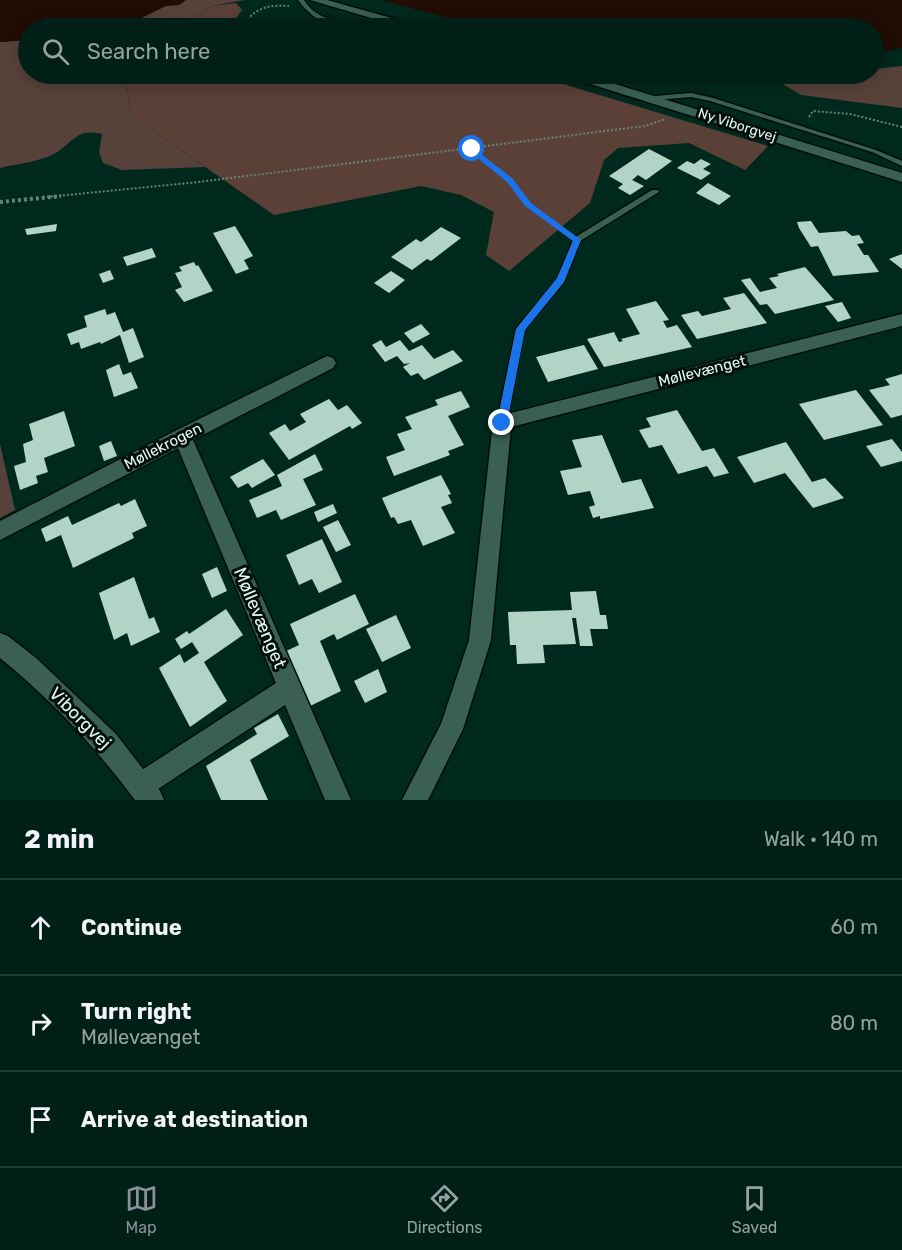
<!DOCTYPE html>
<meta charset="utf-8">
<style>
:root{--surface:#001f16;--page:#0a271f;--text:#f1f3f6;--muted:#95a2a1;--line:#223d35;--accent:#8c9099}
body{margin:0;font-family:Rubik,sans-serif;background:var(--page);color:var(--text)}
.stop{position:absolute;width:18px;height:18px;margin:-14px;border:4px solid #1a73e8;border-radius:50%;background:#fff}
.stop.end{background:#1a73e8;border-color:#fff;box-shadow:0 2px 6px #0008}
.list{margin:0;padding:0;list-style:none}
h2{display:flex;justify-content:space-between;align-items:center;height:78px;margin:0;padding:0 24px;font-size:26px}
h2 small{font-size:20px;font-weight:400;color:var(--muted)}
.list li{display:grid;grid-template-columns:39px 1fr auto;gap:18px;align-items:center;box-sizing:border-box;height:96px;padding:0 24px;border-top:2px solid var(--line)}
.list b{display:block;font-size:22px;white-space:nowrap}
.list p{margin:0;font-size:20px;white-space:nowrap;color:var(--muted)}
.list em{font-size:20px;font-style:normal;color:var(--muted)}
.icon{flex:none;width:33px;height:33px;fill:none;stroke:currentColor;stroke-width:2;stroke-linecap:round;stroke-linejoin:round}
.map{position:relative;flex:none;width:902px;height:800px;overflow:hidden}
.search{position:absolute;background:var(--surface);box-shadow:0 3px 15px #0003;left:18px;right:18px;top:18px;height:66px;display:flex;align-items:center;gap:15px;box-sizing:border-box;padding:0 21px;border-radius:33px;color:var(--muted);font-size:22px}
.sheet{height:366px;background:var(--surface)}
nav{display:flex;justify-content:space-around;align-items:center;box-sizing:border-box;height:84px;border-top:2px solid var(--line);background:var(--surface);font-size:16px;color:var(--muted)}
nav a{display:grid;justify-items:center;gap:3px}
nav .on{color:var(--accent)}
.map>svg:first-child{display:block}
.green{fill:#57423b}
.forest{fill:#5b4037}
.water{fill:#210b05}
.building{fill:#b1d4c7}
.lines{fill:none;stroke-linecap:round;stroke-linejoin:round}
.lane-casing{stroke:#000f09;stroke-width:3}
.street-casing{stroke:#000f09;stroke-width:3}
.secondary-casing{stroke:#000f09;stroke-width:3}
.path-far1{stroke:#64847b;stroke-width:2;stroke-dasharray:2 2;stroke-linecap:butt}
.path{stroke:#64847b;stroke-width:4;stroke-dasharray:3 3;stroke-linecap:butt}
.lane{fill:#396053;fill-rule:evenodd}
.street{fill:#396053;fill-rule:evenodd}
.secondary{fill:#396053;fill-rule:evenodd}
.route{fill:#1a73e8}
.labels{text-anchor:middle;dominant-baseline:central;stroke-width:6;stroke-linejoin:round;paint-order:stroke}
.far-street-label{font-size:14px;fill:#e4f8f1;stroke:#020e0a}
.street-label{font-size:15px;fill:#e4f8f1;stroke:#020e0a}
.near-street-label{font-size:18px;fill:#e4f8f1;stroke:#020e0a}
</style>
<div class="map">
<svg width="902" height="800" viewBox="0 0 902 800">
<rect width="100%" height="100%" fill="#00291e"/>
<path class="green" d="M186,0h59l-34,6 -26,22h-64l45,-22 13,-1z
M28,40v34h104l-6,5 5,36 74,52 -83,3 -19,-7 -4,-11 3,-18c-27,-7 -30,11 -50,21 -16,7 -36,9 -52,13v-126z
M902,66v42l-101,-13 -25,-15 61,-6h37v-5z
M0,444l15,66 -15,8z"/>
<path class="forest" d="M236,3l6,7 -14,18h-43l26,-22z
M132,74h398l238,72 -23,24 -56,-27 -71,5 -14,12 -14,43 -81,68 -23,-16 8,-43 -33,-17 -40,-9 -147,29 -143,-100 -5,-37z"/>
<path class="water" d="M0,0h186l-7,5 -14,1 -44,22h-93v12l-28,2z
M381,0h521v48l-28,6v-26h-389z"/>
<path class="building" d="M649,149l23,12 -26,19 -8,-5 -6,5 12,6 -14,9 -12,-7 5,-4 -14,-8z
M701,159l10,5 -8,5 8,4 -10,7 -24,-12 10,-7 7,3z
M708,183l23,13 -12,9 -23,-12z
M811,221l8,12 27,-2 6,5 7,-1 5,8 -7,1 7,11h4l11,17 -46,4 -15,-30 -7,1 -12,-19 -2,-6z
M57,224l-1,7 -29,4 -2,-6z
M235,226l18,30 -9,4 5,9 -13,5 -23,-41z
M441,227l20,11 -30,23 -4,-2 -15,11 -21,-13 25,-18 5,3z
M152,248l4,9 -29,9 -4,-9z
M902,254v15l-13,-10z
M194,262l2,4 2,-1 15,26 -29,11 -9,-12 7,-3 -7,-14 7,-2 -3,-4z
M805,267l29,33 -59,14 -8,-10 -7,1 -19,-25 9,-2 10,14 17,-4 -8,-10 10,-2 -2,-2z
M110,270l4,9 -11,4 -4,-9z
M391,271l14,9 -16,13 -15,-10z
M744,293l23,30 -70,16 -16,-24 17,-4 4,5 29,-7 -8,-11z
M656,301l13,19 -6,1 4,7 10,-3 15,22 -88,20 -17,-28 27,-7 5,10 4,-1 -2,-2 19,-5 -14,-25z
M842,302l9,16 -13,4 -13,-16z
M105,309l2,6 8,-3 8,20 10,-4 11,29 -15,6 -9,-28 -19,9 -1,-2 -19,7 -2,-7 -8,3 -4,-11 20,-7 -3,-11z
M421,324l9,10 -17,9 -9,-10z
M381,340l5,7 14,-7 9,11 13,-6 12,14 19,-9 10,11 -39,19 -6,-7 -7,3 -8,-9 7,-4 -6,1 -7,-8 -12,6 -13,-17z
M584,345l14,24 -50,13 -12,-25z
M119,364l4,11 8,-3 7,16 -24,9 -8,-27z
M902,374v41l-11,3 -22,-28 21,-5 -5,-6z
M856,390l27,35 -59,15 -25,-36z
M461,391l9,16 -22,9 16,29 -16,6 2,4 -56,21 -8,-19 19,-7 -8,-16 15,-5 -7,-12 33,-12 -3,-5z
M329,399l9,11 9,-5 15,18 -10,6 -2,-3 -61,34 -20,-27 16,-9 5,7 16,-9 -6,-8z
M677,410l25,41 12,-3 15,25 -15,4 -7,-11 -29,8 -16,-29 -13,3 -10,-18 12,-3 -5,-9z
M64,411l11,35 -31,12 4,14 -12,4 2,7 -18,7 -6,-24 12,-4 -3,-18 10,-4 -4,-16z
M602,435l20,48 19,-4 13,29 -54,11v-3l-7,2 -4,-11 6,-2 -5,-14 -22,4 -8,-24 22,-4 -10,-27z
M892,439l10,13v9l-21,6 -15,-21z
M111,441l6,15 -13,5 -5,-15z
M786,442l26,40 13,-4 19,20 -31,10 -28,-35 -31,10 -17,-26z
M315,454l8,16 -20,9 13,26 -35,15 -5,-10 -19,8 -8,-18 33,-14 -5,-11z
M263,459l12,16 -23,13 -4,-5 -10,5 -8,-11z
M441,475l10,19 -3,1 4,8 -11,4 14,26 -32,13 -12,-26 -13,4 -4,-7 -3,1 -9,-20z
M135,499l12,27 -15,7 2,5 -61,30 -12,-33 -15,7 -5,-13 27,-13 4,9 47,-22 2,3z
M333,504l4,9 -19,9 -4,-10z
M338,520l13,25 -15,7 -13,-25z
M322,539l20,43 -23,11 -7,-14 -13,6 -13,-30z
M217,567l10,24 -15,7 -10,-24z
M134,577l15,42 5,-2 6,15 -29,14 -4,-13 -13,7 -15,-47z
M596,591l4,24h6l2,14h-18l3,17h-13l-4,-28h-4l4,26 -33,1 2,18 -28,1 -1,-19h-6l-2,-33 64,-2 -2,-18z
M355,594l14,30 -32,16 -3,-6 -14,7 21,50 -35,17 -22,-56 15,-7 -9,-21z
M226,609l17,26 -39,27 23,39 -37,26 -31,-59 21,-14 4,9 15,-10 -7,-11 -11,7 -6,-10 12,-8 2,3z
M396,615l15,33 -29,14 -16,-33z
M378,669l9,23 -22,11 -11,-22z
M278,714l11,22 -39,24 18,40h-47l-15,-34 51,-32 -3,-6z"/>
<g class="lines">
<defs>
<path id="lane" d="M298,0h6c13,20 29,18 48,28 -21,2 -42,-11 -54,-28z
M691,93l22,5 163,52 26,11v5l-30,-14 -162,-51 -19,-4 -36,3 -3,-2 3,-2z
M652,190h6l1,2 -79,49 -16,41 -40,48 -17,92 -2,3h-6l-2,-3 19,-93 41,-50 17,-41z"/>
<path id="street" d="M902,314v12l-391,101 -20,213 -28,89 -35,71h-26l39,-76 28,-84 24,-218 2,-5z
M327,356l6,2 3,5 -3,5 -140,72 158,360h-26l-40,-95 -136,90 -9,3 -9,-3 -3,-9 3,-9 145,-94 -98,-235 -178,92v-19l175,-90z"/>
<path id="secondary" d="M310,0h17l93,26 2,2h-17z
M566,74h17l319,99v9l-334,-105z
M0,633l8,3 28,22 80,76 44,57 4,9h-29c-39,-52 -84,-101 -135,-142z"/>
</defs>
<use href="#lane" class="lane-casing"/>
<use href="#street" class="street-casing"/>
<use href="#secondary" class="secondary-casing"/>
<path class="path-far1" d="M262,28l-14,-9c11,-13 25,-14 41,-13
M809,117l4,-6 37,3 52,13
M472,150l37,30 13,17
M47,197l152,-15 446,-56 21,-7"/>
<path class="path" d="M521,196l7,9 37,27
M0,202l61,-6"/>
<use href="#lane" class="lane"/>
<use href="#street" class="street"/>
<use href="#secondary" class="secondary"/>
</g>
<path class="route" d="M472,147l40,31 19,25 50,37 -17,42 -39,48 -18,93 -5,4 -5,-4 19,-94 41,-51 16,-37 -48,-35 -18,-24 -38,-31z"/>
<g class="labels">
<g class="far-street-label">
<text transform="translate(737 125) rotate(18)">Ny Viborgvej</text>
</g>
<g class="street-label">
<text transform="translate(702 371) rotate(-14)">Møllevænget</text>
<text transform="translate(163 446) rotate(-27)">Møllekrogen</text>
</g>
<g class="near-street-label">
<text transform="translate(260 618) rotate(67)">Møllevænget</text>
<text transform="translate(80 718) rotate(45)">Viborgvej</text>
</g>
</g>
</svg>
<div class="stop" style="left:472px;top:149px"></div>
<div class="stop end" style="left:502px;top:423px"></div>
<div class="search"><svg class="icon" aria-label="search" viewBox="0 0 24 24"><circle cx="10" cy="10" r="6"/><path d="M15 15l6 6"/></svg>Search here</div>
</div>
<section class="sheet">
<h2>2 min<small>Walk · 140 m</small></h2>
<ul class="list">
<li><svg class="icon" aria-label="ahead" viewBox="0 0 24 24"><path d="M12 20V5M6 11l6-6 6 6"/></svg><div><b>Continue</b></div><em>60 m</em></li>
<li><svg class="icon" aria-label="right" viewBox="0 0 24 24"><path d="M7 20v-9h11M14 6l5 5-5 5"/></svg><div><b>Turn right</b><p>Møllevænget</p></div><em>80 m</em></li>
<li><svg class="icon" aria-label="arrive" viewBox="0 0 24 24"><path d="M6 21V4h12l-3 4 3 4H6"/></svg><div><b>Arrive at destination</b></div></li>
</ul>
</section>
<nav>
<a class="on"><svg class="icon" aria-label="map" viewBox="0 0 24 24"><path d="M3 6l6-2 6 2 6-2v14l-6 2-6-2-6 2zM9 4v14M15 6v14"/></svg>Map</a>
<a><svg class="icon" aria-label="directions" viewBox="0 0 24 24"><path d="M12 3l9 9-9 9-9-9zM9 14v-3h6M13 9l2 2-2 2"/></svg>Directions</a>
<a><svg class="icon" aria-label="saved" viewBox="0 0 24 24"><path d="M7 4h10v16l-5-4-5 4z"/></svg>Saved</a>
</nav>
